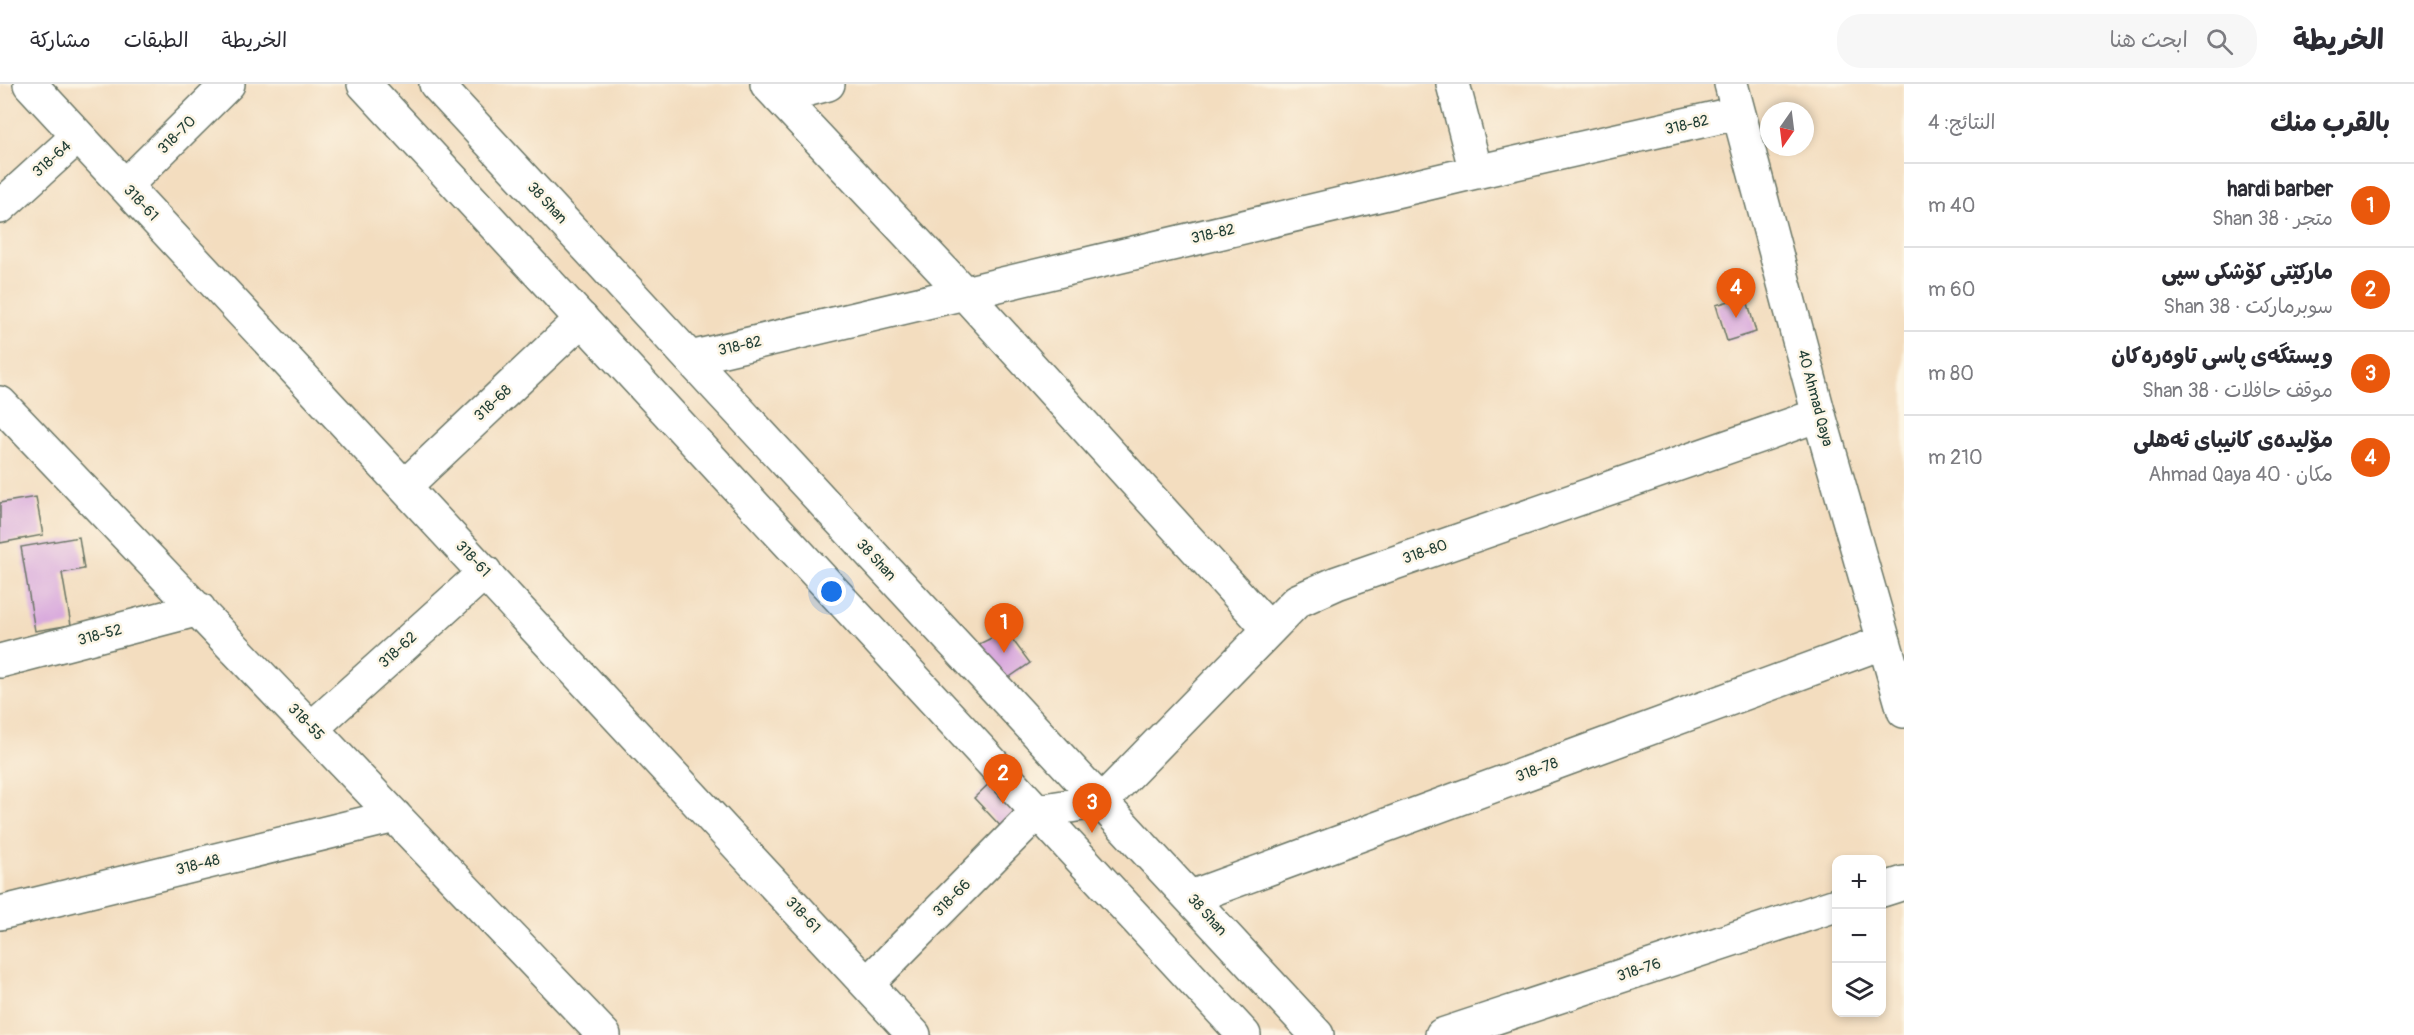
<!DOCTYPE html>
<html lang="ar">
<meta charset="utf-8">
<style>
:root{--surface:#fff;--page:#f7f7f7;--text:#2b2b33;--muted:#7c7c81;--line:#e1e1e2;--accent:#ea580c}
body{margin:0;font-family:Pangolin,"Playpen Sans Arabic",sans-serif;background:var(--page);color:var(--text);direction:rtl}
.controls{position:absolute;right:18px;bottom:18px;display:grid;overflow:hidden;border-radius:12px;box-shadow:0 3px 9px #0003}
.controls button{width:54px;height:54px;display:grid;place-items:center;padding:0;border:0;border-bottom:2px solid var(--line);background:var(--surface);color:var(--text);font:30px sans-serif}
.compass{position:absolute;left:1760px;top:18px;width:54px;height:54px;border-radius:50%;background:var(--surface);box-shadow:0 3px 9px #0003;rotate:194deg}
.you{position:absolute;left:832px;top:508px;width:21px;height:21px;margin:-15px;border:4px solid #fff;border-radius:50%;background:#1a73e8;box-shadow:0 0 0 9px #1a73e833}
.badge{display:grid;place-items:center;width:39px;height:39px;border-radius:50%;background:var(--accent);color:#fff;font-size:20px;font-weight:700}
.pin{position:absolute;translate:-50% -50px;filter:drop-shadow(0 2px 3px #0008)}
.pin::after{content:'';position:absolute;top:32px;width:21px;height:18px;background:inherit;clip-path:polygon(0 0,100% 0,50% 100%)}
.list{margin:0;padding:0;list-style:none}
h2{display:flex;justify-content:space-between;align-items:center;height:78px;margin:0;padding:0 24px;font-size:26px}
h2 small{font-size:20px;font-weight:400;color:var(--muted)}
.list li{display:grid;grid-template-columns:39px 1fr auto;gap:18px;align-items:center;box-sizing:border-box;height:84px;padding:0 24px;border-top:2px solid var(--line)}
.list b{display:block;font-size:22px;white-space:nowrap}
.list p{margin:0;font-size:20px;white-space:nowrap;color:var(--muted)}
.list em{font-size:20px;font-style:normal;color:var(--muted)}
.icon{flex:none;width:33px;height:33px;fill:none;stroke:currentColor;stroke-width:2;stroke-linecap:round;stroke-linejoin:round}
.map{position:relative;flex:none;width:1904px;height:951px;overflow:hidden;direction:ltr}
header{display:flex;align-items:center;gap:36px;box-sizing:border-box;height:84px;padding:0 30px;background:var(--surface);border-bottom:2px solid var(--line)}
header strong{font-size:28px}
nav{display:flex;gap:33px;margin-inline-start:auto;font-size:21px}
.search{width:420px;height:54px;background:var(--page);display:flex;align-items:center;gap:15px;box-sizing:border-box;padding:0 21px;border-radius:24px;color:var(--muted);font-size:22px}
main{display:flex}
aside{flex:1;background:var(--surface)}
.map>svg:first-child{display:block}
.building{fill:#d9aadd}
.lines{fill:none;stroke-linecap:round;stroke-linejoin:round}
.minor-casing{stroke:#697565;stroke-width:36}
.tertiary-casing{stroke:#697565;stroke-width:36}
.minor{stroke:#fff;stroke-width:33}
.tertiary{stroke:#fff;stroke-width:33}
.labels{text-anchor:middle;dominant-baseline:central;stroke-width:5;stroke-linejoin:round;paint-order:stroke}
.street-label{font-size:15px;fill:#1f3d34;stroke:#fcf5e5}
</style>
<header>
<strong>الخريطة</strong>
<div class="search"><svg class="icon" aria-label="search" viewBox="0 0 24 24"><circle cx="10" cy="10" r="6"/><path d="M15 15l6 6"/></svg>ابحث هنا</div>
<nav><a>الخريطة</a><a>الطبقات</a><a>مشاركة</a></nav>
</header>
<main>
<aside>
<h2>بالقرب منك<small>النتائج: 4</small></h2>
<ul class="list">
<li><span class="badge">1</span><div><b>hardi barber</b><p>متجر · 38 Shan</p></div><em>40 m</em></li>
<li><span class="badge">2</span><div><b>مارکێتی کۆشکی سپی</b><p>سوبرماركت · 38 Shan</p></div><em>60 m</em></li>
<li><span class="badge">3</span><div><b>ویستگەی پاسی تاوەرەکان</b><p>موقف حافلات · 38 Shan</p></div><em>80 m</em></li>
<li><span class="badge">4</span><div><b>مۆلیدەی کانیبای ئەهلی</b><p>مكان · 40 Ahmad Qaya</p></div><em>210 m</em></li>
</ul>
</aside>
<div class="map">
<svg width="1904" height="951" viewBox="0 0 1904 951">
<rect width="100%" height="100%" fill="#fcf5e5"/>
<filter id="ink" filterUnits="userSpaceOnUse"><feTurbulence type="fractalNoise" baseFrequency=".0167" numOctaves="2"/><feDisplacementMap in="SourceGraphic" scale="12" xChannelSelector="R" yChannelSelector="G"/><feConvolveMatrix kernelMatrix="1 2 1 2 8 2 1 2 1" color-interpolation-filters="sRGB"/></filter>
<filter id="wash" filterUnits="userSpaceOnUse"><feTurbulence type="fractalNoise" baseFrequency=".008" numOctaves="4" result="noise"/><feDisplacementMap in="SourceGraphic" scale="24" xChannelSelector="R" yChannelSelector="G"/><feGaussianBlur stdDeviation="1.35" result="paint"/><feColorMatrix in="noise" values="0 0 0 0 0 0 0 0 0 0 0 0 0 0 0 0 0 1.4 0 .05"/><feComposite in="paint" operator="in"/></filter>
<g filter="url(#wash)">
<rect width="100%" height="100%" fill="#f3ddbf"/>
<g id="blocks">
<path class="building" d="M1746,212l10,36 -29,9 -11,-36z
M36,413l7,38 -43,8v-40z
M79,453l5,32 -22,4 9,52 -36,6 -14,-84z
M1006,547l24,32 -26,18 -25,-37z
M998,691l33,36 -24,22 -33,-35z"/>
</g>
</g>
<g filter="url(#ink)">
<use href="#blocks" fill-opacity="0" stroke="#697565" stroke-width="1.5"/>
<g class="lines">
<defs>
<path id="minor" d="M30,0l884,951
M767,0l197,209 305,336
M1453,0l23,88
M779,13l49,-13
M125,102l103,-102
M0,123l78,-71
M690,274l786,-186 261,-59
M0,319l604,632
M405,402l177,-167
M0,577l199,-52
M312,644l173,-156
M1102,717l195,-200 40,-18 482,-168
M1882,806l22,-7
M1191,813l693,-255
M0,829l395,-97
M867,900l171,-173
M1442,951l394,-130"/>
<path id="tertiary" d="M364,0l880,951
M436,0l881,951
M1731,0l88,331 85,296
M1038,727l64,-10"/>
</defs>
<use href="#minor" class="minor-casing"/>
<use href="#tertiary" class="tertiary-casing"/>
<use href="#minor" class="minor"/>
<use href="#tertiary" class="tertiary"/>
</g>
</g>
<g class="labels">
<g class="street-label">
<text transform="translate(1687 41) rotate(-13)">318-82</text>
<text transform="translate(177 51) rotate(-45)">318-70</text>
<text transform="translate(52 75) rotate(-42)">318-64</text>
<text transform="translate(141 119) rotate(47)">318-61</text>
<text transform="translate(547 119) rotate(47)">38 Shan</text>
<text transform="translate(1213 150) rotate(-13)">318-82</text>
<text transform="translate(740 262) rotate(-13)">318-82</text>
<text transform="translate(1815 314) rotate(75)">40 Ahmad Qaya</text>
<text transform="translate(493 319) rotate(-43)">318-68</text>
<text transform="translate(1425 468) rotate(-19)">318-80</text>
<text transform="translate(473 475) rotate(47)">318-61</text>
<text transform="translate(876 476) rotate(47)">38 Shan</text>
<text transform="translate(100 551) rotate(-15)">318-52</text>
<text transform="translate(398 566) rotate(-42)">318-62</text>
<text transform="translate(306 638) rotate(46)">318-55</text>
<text transform="translate(1537 686) rotate(-20)">318-78</text>
<text transform="translate(198 781) rotate(-14)">318-48</text>
<text transform="translate(952 814) rotate(-45)">318-66</text>
<text transform="translate(803 831) rotate(47)">318-61</text>
<text transform="translate(1207 831) rotate(48)">38 Shan</text>
<text transform="translate(1639 886) rotate(-18)">318-76</text>
</g>
</g>
</svg>
<div class="controls">
<button>+</button>
<button>−</button>
<button><svg class="icon" aria-label="layers" viewBox="0 0 24 24"><path d="M12 4l9 5-9 5-9-5zM3 14l9 5 9-5"/></svg></button>
</div>
<svg class="compass" viewBox="-18 -18 36 36"><path d="M0-13l5 13h-10z" fill="#e53935"/><path d="M0 13l5-13h-10z" fill="#7c7c81"/></svg>
<div class="you"></div>
<div class="pin badge" style="left:1004px;top:569px">1</div>
<div class="pin badge" style="left:1003px;top:720px">2</div>
<div class="pin badge" style="left:1092px;top:749px">3</div>
<div class="pin badge" style="left:1736px;top:234px">4</div>
</div>
</main>
